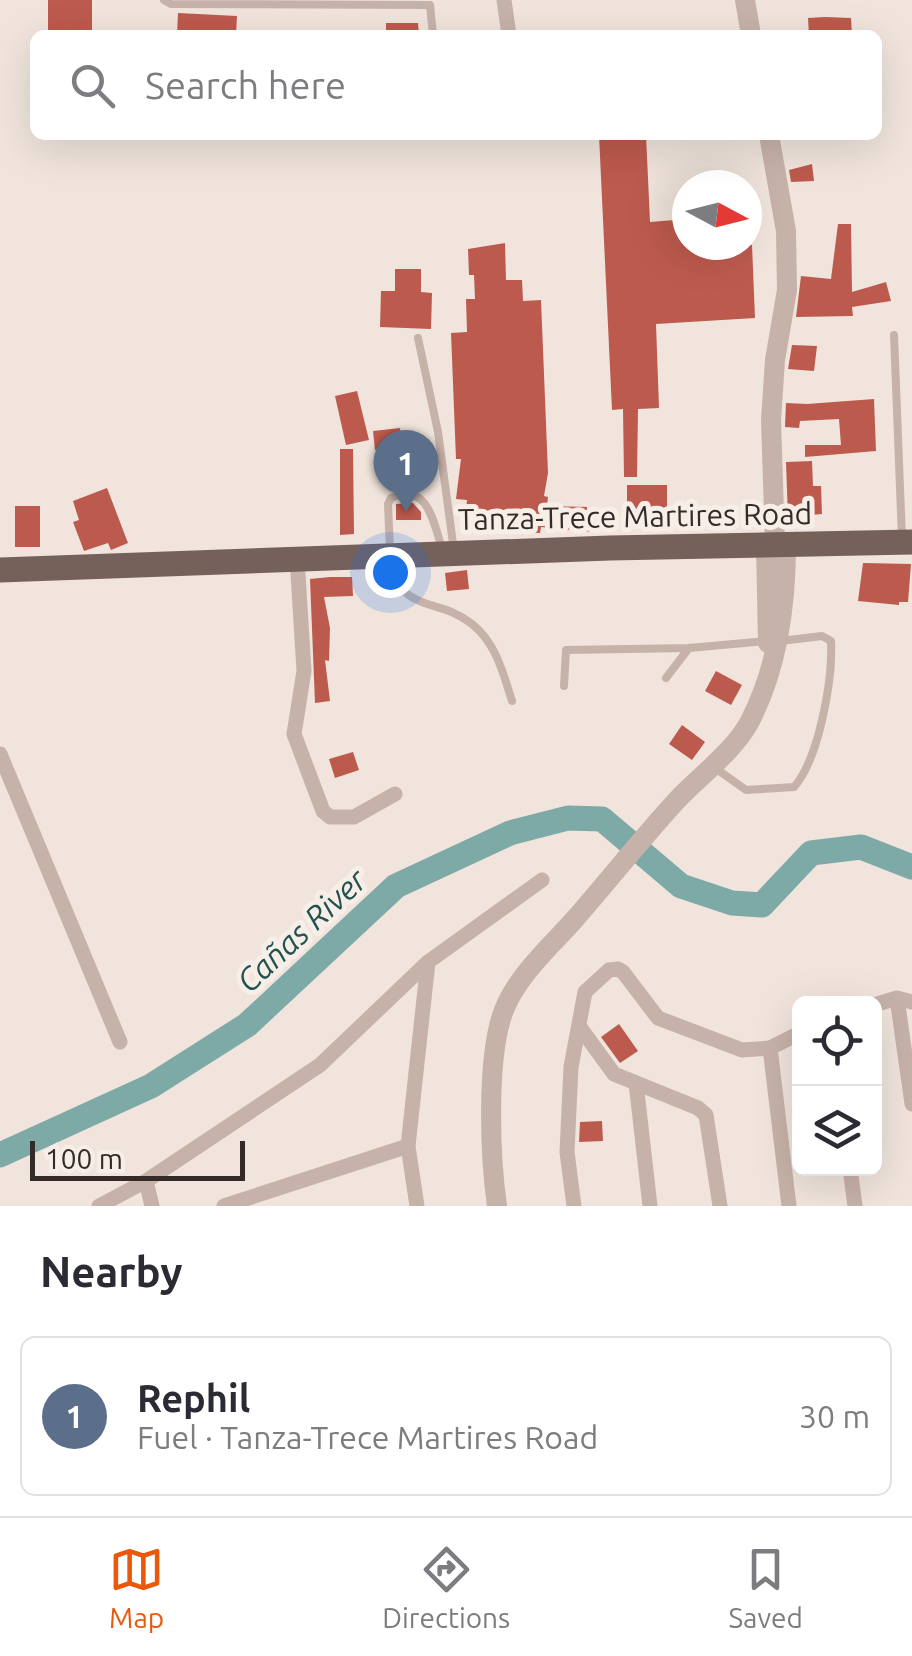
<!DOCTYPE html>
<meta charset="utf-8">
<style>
:root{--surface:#fff;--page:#f2f2f3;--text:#2b2b33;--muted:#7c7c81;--line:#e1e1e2;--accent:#ea580c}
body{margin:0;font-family:Ubuntu,sans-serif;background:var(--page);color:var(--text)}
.controls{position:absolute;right:30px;bottom:30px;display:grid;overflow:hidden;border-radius:15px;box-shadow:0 10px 40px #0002}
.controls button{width:90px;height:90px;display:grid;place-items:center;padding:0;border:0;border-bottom:2px solid var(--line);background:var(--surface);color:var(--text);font:50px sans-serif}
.compass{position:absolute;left:672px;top:170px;width:90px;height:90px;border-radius:50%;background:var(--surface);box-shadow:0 10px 40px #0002;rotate:97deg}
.scale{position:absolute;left:30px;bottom:25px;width:215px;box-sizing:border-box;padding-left:10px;border:5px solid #342a28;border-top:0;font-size:28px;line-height:35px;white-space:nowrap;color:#342a28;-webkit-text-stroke:8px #f8eee8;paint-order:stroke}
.you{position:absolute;left:390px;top:572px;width:35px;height:35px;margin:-25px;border:8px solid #fff;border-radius:50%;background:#1a73e8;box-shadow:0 0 0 15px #1a73e833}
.badge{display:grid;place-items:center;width:65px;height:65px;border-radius:50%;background:var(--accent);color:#fff;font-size:32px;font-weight:700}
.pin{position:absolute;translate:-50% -82px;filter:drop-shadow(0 2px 5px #0008)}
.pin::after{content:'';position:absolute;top:52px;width:35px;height:30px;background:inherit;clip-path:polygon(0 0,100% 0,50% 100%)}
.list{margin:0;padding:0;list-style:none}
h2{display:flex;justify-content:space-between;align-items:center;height:130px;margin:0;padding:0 40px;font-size:42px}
h2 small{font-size:32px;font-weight:400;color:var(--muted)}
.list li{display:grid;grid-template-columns:65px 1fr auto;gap:30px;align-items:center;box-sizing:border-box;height:160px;margin:0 20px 20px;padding:0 20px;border:2px solid var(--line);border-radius:15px}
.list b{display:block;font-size:38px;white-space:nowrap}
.list p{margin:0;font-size:32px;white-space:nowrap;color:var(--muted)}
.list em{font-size:32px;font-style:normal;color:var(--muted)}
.icon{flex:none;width:55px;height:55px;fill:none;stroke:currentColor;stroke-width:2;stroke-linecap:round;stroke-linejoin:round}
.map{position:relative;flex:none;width:912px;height:1206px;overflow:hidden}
.search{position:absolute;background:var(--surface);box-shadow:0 10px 40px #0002;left:30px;right:30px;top:30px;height:110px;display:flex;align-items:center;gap:25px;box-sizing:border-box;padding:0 35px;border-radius:15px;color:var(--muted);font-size:38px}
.sheet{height:310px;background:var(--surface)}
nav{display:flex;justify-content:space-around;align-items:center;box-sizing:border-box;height:140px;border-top:2px solid var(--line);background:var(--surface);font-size:28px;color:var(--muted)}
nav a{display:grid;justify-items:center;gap:5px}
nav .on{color:var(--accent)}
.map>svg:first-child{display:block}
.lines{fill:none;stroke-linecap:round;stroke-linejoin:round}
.river{stroke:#7daaa6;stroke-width:25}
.building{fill:#bc5a4d}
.service{stroke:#c7b2a9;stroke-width:8}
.minor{stroke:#c7b2a9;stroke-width:15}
.tertiary{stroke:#c7b2a9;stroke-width:20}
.primary{stroke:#75605a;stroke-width:25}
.labels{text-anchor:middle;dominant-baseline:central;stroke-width:10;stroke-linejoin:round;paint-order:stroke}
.street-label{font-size:30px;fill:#342a28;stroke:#f8eee8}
.water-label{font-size:32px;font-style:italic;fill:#21524f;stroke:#f8eee8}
</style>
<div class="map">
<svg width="912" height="1206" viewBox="0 0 912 1206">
<rect width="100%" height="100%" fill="#f0e4dc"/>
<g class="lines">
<path class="river" d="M0,1155l151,-69 96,-61 149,-139 114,-53 58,-15 34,1 79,67 51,17 30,2 49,-52 50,-6 51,20"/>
</g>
<path class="building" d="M48,0h44v35h-44z
M178,13l59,3 -1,19h-59z
M825,17l26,1 1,17h-43l-1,-17z
M386,23h32l1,12h-33z
M599,135h47l4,87 37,-3v26h65l3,73 -99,6 3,84 -21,1 -1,68h-13l-1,-68 -11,1z
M812,164l2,17 -23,1 -2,-12z
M838,224h13l1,68 34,-10 5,19 -39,6 1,9 -57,1 5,-41 30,3z
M505,243l1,37h16l1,21 18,-1 7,173 -4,23 4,1 -1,9 40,1 -1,12 9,1 -1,12 -53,-5 -1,6 -76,-4 3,-29 -11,-1 5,-40h-5l-5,-126 16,-1 -1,-33h9l-1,-24h-5l-1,-26z
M395,269h26v23l11,1 -1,36 -51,-2 1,-36h14z
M792,345l25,1 -3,25 -26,-2z
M357,391l12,49 -23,5 -11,-49z
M874,399l2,52 -71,6v-12h36l-2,-26 -39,2 -1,7 -14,-1 1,-24 21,1z
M400,428l2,19 -27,3 -2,-19z
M340,449h13l1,85 -14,1z
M812,461l1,25h8l1,28 -34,3 -2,-55z
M627,485h40v29h-27v10h-13z
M107,488l21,55 -17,7 -3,-7 -24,8 -11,-29 6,-2 -6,-19z
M413,503l8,9v8h-25v-16z
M15,506h25v41h-25z
M863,563l48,1 -3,38h-9v3l-41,-4z
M467,570l2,19 -22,2 -2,-18z
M330,577h22l1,19 -29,1 6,31 -1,33 -4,-1 5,41 -15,2 -5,-124z
M716,671l26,14 -11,20 -26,-14z
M682,725l23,17 -13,18 -23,-16z
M353,752l6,18 -24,8 -6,-19z
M619,1024l19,27 -18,12 -19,-26z
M602,1121l1,20 -24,1 1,-20z"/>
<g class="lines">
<path class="service" d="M164,0l7,4 259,1 3,30
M894,335l8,203
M418,338l20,94 16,119
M390,550l-2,-46 3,-6c36,-18 43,25 51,51
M387,561c20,56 48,34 85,63 24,19 31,49 40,77
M666,678l23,-30
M564,686l2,-36 123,-2 77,-7
M715,768l31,22 48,-3c25,-28 39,-108 37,-146l-9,-5 -42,5"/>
<path class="minor" d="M504,0l5,35
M297,558l7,113 -10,63 29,77 7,6h24l41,-23
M0,754l120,288
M897,998l15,106
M874,1005l23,-7 15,4
M579,1026l35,48 84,34 8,7 14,91
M770,1048l19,158
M636,1083l14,123
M850,1168l5,38
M146,1181l6,25
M99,1206l47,-25 174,-116 108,-103 114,-82
M224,1206l184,-60
M417,1206l-9,-60 20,-184
M574,1206l-7,-54 4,-85 14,-75 24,-22 9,-1 5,3 35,46 84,32 28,-2 30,-15"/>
<path class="tertiary" d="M745,0l6,35
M769,135l17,96 1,59 -12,70 -4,60 4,124
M766,545l2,98
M497,1206c-7,-49 -11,-150 7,-196 13,-34 46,-63 70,-90 35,-40 68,-82 104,-121 23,-24 57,-49 72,-78 28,-54 36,-116 36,-176"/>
<path class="primary" d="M0,570l610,-22 302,-6"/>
</g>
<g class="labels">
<g class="street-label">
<text transform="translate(635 516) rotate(-1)">Tanza-Trece Martires Road</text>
</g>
<g class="water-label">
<text transform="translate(301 930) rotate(-43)">Cañas River</text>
</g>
</g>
</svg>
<div class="controls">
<button><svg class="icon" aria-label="locate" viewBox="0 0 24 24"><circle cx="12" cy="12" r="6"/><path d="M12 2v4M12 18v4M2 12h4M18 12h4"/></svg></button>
<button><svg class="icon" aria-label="layers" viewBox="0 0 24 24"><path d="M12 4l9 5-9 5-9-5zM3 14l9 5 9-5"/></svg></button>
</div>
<svg class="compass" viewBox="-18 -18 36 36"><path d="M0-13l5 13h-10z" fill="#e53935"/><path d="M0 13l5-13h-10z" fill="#7c7c81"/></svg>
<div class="scale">100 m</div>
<div class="you"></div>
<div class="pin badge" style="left:406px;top:512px;background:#5c6f8a">1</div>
<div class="search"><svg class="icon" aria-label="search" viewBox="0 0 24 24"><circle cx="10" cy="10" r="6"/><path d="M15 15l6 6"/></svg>Search here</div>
</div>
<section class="sheet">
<h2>Nearby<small></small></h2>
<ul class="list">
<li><span class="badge" style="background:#5c6f8a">1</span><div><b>Rephil</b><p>Fuel · Tanza-Trece Martires Road</p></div><em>30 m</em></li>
</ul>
</section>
<nav>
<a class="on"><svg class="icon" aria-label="map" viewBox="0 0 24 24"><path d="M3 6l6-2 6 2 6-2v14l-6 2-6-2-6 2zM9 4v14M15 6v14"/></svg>Map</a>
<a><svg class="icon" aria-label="directions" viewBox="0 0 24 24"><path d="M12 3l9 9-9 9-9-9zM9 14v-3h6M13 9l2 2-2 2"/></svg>Directions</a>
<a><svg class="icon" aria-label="saved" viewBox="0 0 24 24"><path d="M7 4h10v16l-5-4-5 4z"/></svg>Saved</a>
</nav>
